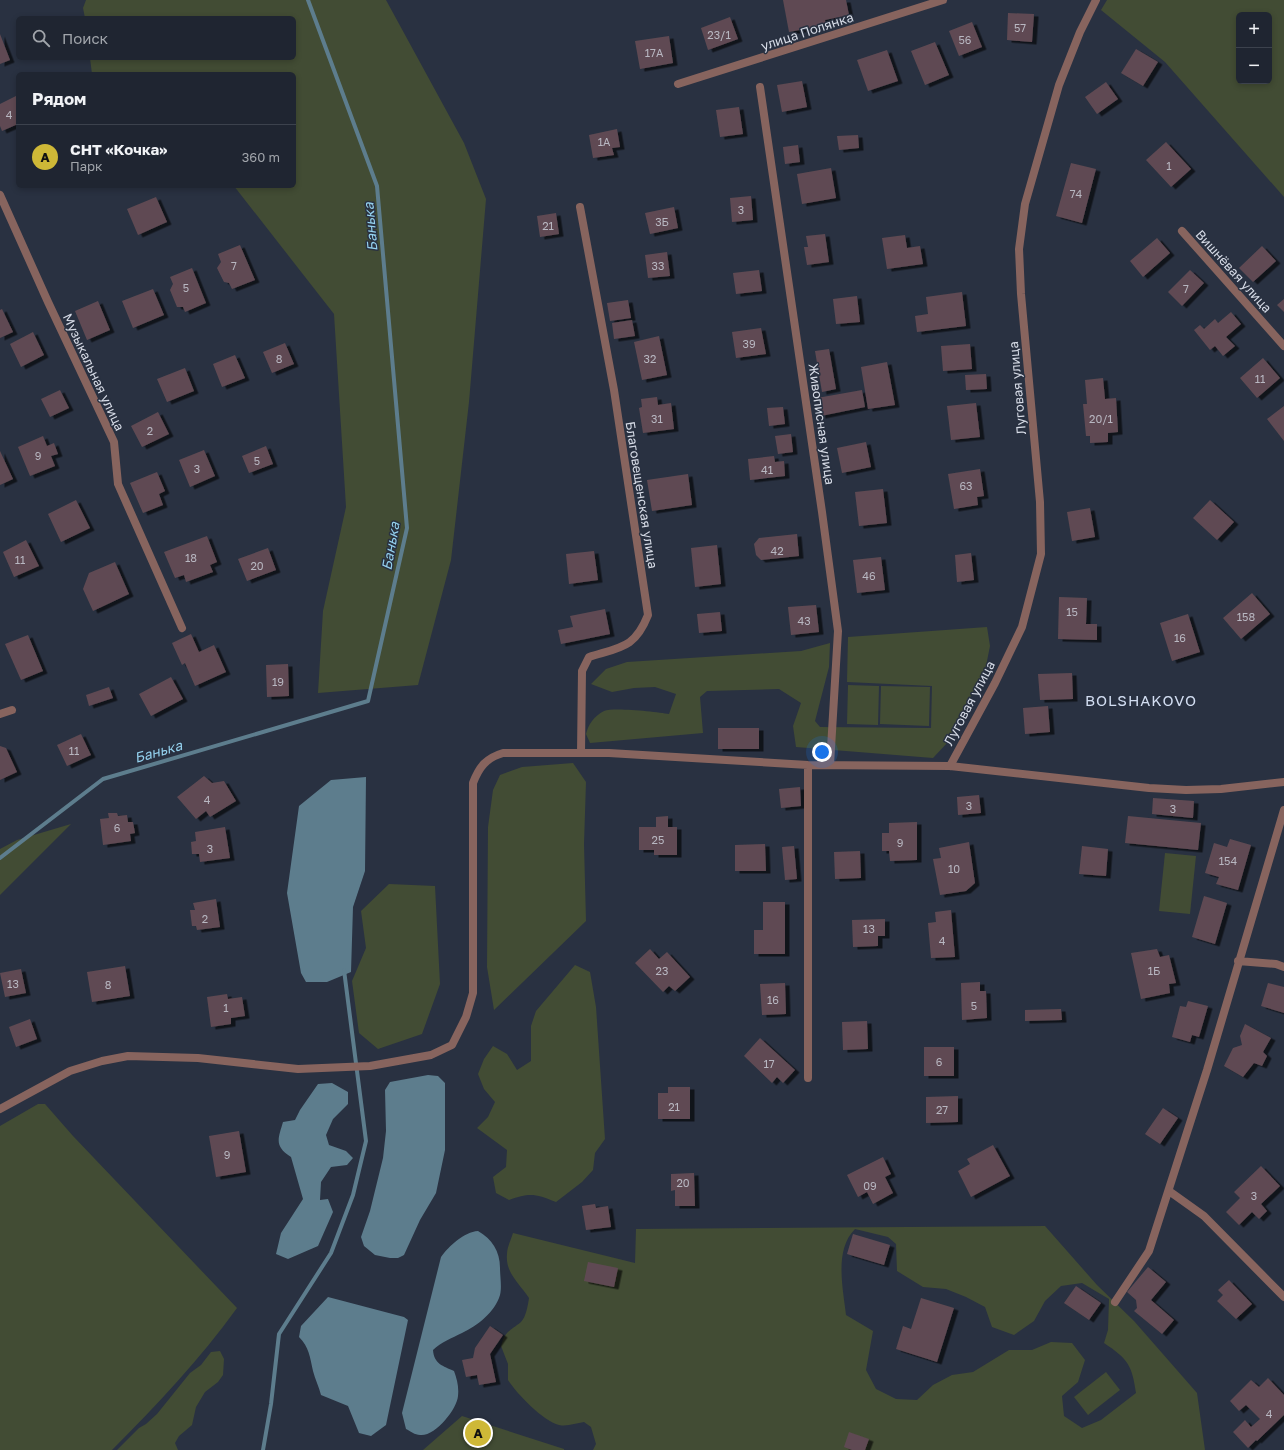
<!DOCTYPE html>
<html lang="ru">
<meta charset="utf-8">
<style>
:root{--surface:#1f2531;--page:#2c313d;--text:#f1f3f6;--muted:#a1a5ab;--line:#3c424d;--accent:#ceb837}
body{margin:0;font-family:"Golos Text",sans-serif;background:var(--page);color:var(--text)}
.controls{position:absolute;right:12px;top:12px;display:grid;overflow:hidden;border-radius:6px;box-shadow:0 2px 6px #0003}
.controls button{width:36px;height:36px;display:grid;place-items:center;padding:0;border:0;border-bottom:1px solid var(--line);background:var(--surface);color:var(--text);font:20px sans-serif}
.you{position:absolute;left:822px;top:752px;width:14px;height:14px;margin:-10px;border:3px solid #fff;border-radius:50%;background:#1a73e8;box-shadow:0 0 0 6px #1a73e833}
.badge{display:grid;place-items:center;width:26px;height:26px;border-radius:50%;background:var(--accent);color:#111;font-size:13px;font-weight:700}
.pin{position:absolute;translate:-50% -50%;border:2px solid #fff;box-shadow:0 1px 4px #0006}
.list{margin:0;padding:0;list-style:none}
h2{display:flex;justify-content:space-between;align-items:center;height:52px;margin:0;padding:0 16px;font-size:17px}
h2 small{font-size:13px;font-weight:400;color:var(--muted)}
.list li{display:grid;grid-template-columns:26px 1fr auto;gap:12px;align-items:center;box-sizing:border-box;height:64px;padding:0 16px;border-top:1px solid var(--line)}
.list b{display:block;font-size:15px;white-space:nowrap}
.list p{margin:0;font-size:13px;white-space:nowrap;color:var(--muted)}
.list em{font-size:13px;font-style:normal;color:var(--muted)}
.icon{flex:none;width:22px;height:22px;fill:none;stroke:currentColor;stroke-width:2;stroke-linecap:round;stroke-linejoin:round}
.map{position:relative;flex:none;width:1284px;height:1450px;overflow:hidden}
.search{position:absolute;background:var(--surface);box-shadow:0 2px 6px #0003;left:16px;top:16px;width:280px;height:44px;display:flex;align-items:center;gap:10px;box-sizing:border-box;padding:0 14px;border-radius:6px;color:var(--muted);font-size:15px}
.panel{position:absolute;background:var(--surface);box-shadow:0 2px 6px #0003;left:16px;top:72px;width:280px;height:116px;border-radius:6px}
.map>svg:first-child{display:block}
.green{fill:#424c34;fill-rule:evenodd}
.water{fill:#5d7d8d}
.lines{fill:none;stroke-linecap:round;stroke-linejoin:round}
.stream{stroke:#5d7d8d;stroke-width:4}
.building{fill:#5f4a52;filter:url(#shadow)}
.minor{stroke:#87645e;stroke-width:8}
.labels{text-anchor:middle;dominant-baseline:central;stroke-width:3;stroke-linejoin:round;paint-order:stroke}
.number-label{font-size:11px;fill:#b8b7c1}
.street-label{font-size:13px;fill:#d6dbe6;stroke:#293141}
.water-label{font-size:14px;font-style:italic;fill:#94d1ee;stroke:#293141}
.quarter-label{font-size:15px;letter-spacing:1px;fill:#d2ddf1;stroke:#293141}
</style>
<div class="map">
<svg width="1284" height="1450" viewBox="0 0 1284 1450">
<defs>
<filter id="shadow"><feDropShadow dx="4.5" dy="2.5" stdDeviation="0" flood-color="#0009"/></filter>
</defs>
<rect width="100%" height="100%" fill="#293141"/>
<path class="green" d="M86,0h300l78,143 22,56 -17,203 -18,158 -33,125 -100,8 5,-82 23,-104 -12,-193 -100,-128h60v-112h-202l-2,-16h204v-40h-209l-2,-10z
M1107,0h177v197l-119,-135 -64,-52zM1239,15h30v66h-30z
M987,627l3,19 -4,20 -38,76 -15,16 -137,-11 -3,-21 8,-23 -22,-14 -72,2 -7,6 3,36 -113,10 -4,-9c2,-9 8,-18 18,-23 10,-4 53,1 65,3l7,-20 -21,-7 -21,1 -22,4 -21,-8 15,-15 21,-7 174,-11 29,-8 -1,24 -14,54 5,6 111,1 1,-42 -85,-4 1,-45z
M848,685l31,1 -1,39 -31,-1z
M881,686l49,1 -1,39 -49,-2z
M573,763l13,19 -2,62 2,77 -92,89 -7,-43 1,-140 5,-37 7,-15 22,-8z
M71,824l-71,71v-46l17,-9z
M1165,853l31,3 -6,58 -31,-3z
M389,884l46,2 5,98 -18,50 -44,15 -19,-16 -7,-52 14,-33 -5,-37z
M575,965l15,7 6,35 9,132 -10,14 -2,17 -11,12 -26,20c-20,-8 -26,-10 -47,-2l-13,-7 -3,-16 13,-10 1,-17 -30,-22 11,-11 7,-15 -11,-13 -6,-15 6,-15 9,-13 14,8 10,16 14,-9v-35l5,-15z
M38,1104h7l28,32 164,172c-37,51 -80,97 -125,142h-112v-324z
M1045,1226l52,59 37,36 63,72 8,57h-612l3,-6 -5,-17 -7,-5c-8,1 -17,5 -25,3 -16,-4 -42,-31 -51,-45v-16l-7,-18c4,-15 9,-15 20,-24 5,-5 7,-17 8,-24 -9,-14 -24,-25 -22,-44 0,-7 4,-14 6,-21l122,30 1,-34zM855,1229l33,8 8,7 1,27 26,16 23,2 20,8 19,10 7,20 22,8 20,-14 11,-20 16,-15 21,-3 27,16 -1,31 -4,13c24,16 28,22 32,50l-35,27 -19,8 -18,-12 -2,-20 16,-14 7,-22 -13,-17 -21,-1 -19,8h-23l-36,22 -21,3 -19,10 -16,15 -21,-1 -20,-10 -10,-19 7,-39 -27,-16c-3,-27 -12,-65 9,-86z
M220,1351l4,8 -1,16 -5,7 -13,10 -9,15 -4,18 -13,11 -4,7 3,7h-61l22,-22 7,-4 11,-10 33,-41 11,-8 10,-13z
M1106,1372l14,18 -32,25 -14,-18z
M462,1416l102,33v1h-141z"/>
<path class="water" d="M366,777l-1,94 -12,36 -2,65 -24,10h-21l-5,-9 -14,-80 12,-87 32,-26z
M428,1075l10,1 7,7v67l-9,43 -16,27 -16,35 -6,3h-8l-15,-3 -11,-9 -3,-9 9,-26 13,-53 3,-27 -1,-41 5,-8z
M332,1083l16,9v12l-15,15 -7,16 3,10 17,6 7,7 -6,7 -16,2 -10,15 -1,18 8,-1 5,13 -15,34 -30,13 -12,-5 5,-21 22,-34 -12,-42c-17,-11 -13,-18 -8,-35l12,-2 5,-10 18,-26z
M478,1231c14,8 22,20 22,37 0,8 2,19 0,27 -5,17 -23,31 -38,38 -10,5 -21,9 -29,17 1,14 10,16 21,21 3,8 5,16 4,25 -1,13 -23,41 -38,39 -5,0 -10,-4 -14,-6l-4,-16 39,-156c8,-11 23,-25 37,-26z
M328,1297l76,20 4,3 -22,105 -15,11 -12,-3 -11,-27 -27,-11c-2,-8 -6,-16 -8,-24 -3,-14 -4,-24 -14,-34l2,-11z"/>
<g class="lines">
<path class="stream" d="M0,858l103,-79 265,-78 39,-173 -30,-342 -69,-186
M263,1450l8,-46 8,-70 52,-81 22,-58 13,-54 -22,-171"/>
</g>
<path class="building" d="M783,0h63l3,15 -24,5 1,5 -37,7z
M1008,13l26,1 -2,28 -25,-2z
M730,17l8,22 -30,11 -7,-22z
M972,22l10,25 -23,9 -10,-25z
M0,34l10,26 -10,4z
M669,36l4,27 -33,6 -5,-28z
M935,42l14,33 -24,10 -14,-34z
M1136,49l22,13 -15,24 -22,-13z
M887,50l11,31 -30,10 -11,-31z
M802,81l5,26 -25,5 -5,-27z
M1106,82l12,17 -21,15 -12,-17z
M18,95v29l-16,7 -2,-5v-22z
M739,107l4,27 -23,3 -4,-27z
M617,129l3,18 -8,1 2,7 -21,3 -4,-23z
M858,135l1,13 -20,2 -2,-14z
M1166,142l25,27 -20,18 -25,-27z
M798,145l2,17 -15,2 -2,-17z
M1071,163l25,6 -14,54 -26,-7z
M831,168l5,30 -34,6 -5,-30z
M751,196l2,24 -21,2 -2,-24z
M156,197l11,25 -29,13 -11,-26z
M674,207l4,21 -28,6 -5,-21z
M556,213l3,21 -19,3 -3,-21z
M825,234l4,28 -22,3 -3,-18h4l-2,-11z
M905,235l2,13 13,-2 3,18 -36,5 -5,-31z
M1157,238l13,15 -27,24 -13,-16z
M240,245l15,35 -23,9 -3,-6 -5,-1 -7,-14 4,-6 -3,-8z
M1262,246l14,15 -23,21 -14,-14z
M667,252l3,24 -22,2 -3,-23z
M192,268l14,35 -21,9 -2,-5h-6l-7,-17 3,-6 -3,-7z
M759,270l3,21 -26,3 -3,-21z
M1190,270l14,13 -22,23 -14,-14z
M153,289l11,26 -31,13 -11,-27z
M962,292l4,34 -49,6 -2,-16 13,-2 -2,-17z
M857,296l3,26 -24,2 -3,-25z
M1284,299v13l-7,-7z
M628,300l3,18 -21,3 -3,-18z
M98,301l12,29 -23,10 -12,-29z
M2,309l11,23 -13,6v-28z
M1231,312l10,12 -15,13 9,9 -12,10 -8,-10 -5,4 -16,-20 6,-5 4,4 11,-10 3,4z
M632,320l3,16 -21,3 -2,-16z
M761,328l5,26 -30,4 -4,-26z
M33,332l11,23 -23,12 -11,-23z
M659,336l8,39 -25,5 -8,-38z
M285,343l9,21 -22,9 -9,-21z
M970,344l2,25 -29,2 -2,-25z
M829,349l7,40 -14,3 -7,-41z
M235,355l10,23 -23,9 -9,-23z
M1263,358l17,20 -23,20 -17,-20z
M887,362l8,43 -27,4 -7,-42z
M185,368l9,23 -27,11 -10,-23z
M986,374l1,15 -21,1 -1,-15z
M1103,378l2,21 11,-1 2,34 -10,1v9l-18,1v-7h-4l-3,-32h4l-2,-24z
M60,390l9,18 -19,9 -9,-18z
M862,390l3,17 -44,9 -4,-18z
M657,397l1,8 13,-2 3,26 -31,4 -4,-25 3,-1 -1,-8z
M976,403l4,34 -29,3 -4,-34z
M1284,406v35l-17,-22z
M783,407l2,17 -16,2 -2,-18z
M158,412l11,22 -27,13 -11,-21z
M791,434l2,18 -15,2 -3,-18z
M43,436l4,10 7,-3 4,11 -7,2 4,10 -25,10 -12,-29z
M866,442l5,25 -29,6 -5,-25z
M266,446l7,18 -24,9 -7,-17z
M204,450l11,26 -25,11 -11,-27z
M0,451l13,28 -13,6z
M774,456l1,6 9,-1 1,15 -35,4 -2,-21z
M980,469l4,27 -7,1 1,8 -24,4 -6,-35z
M157,472l8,19 -6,3 4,11 -20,8 -13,-30z
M688,474l4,31 -40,6 -5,-31z
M883,489l4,34 -28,3 -4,-34z
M76,500l14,28 -29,14 -13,-28z
M1210,500l24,22 -17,18 -24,-22z
M1090,508l5,29 -23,4 -5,-29z
M797,534l2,22 -38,4 -5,-5 -2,-11 5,-6z
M207,536l10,26 -7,3 3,7 -27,10 -2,-7 -9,3 -11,-26z
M26,540l13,26 -25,11 -11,-25z
M717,545l4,39 -26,3 -4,-39z
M268,548l8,22 -29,11 -9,-22z
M594,551l4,29 -29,4 -3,-30z
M971,553l3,27 -17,2 -2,-27z
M881,557l4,33 -28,3 -4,-33z
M115,562l14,32 -36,17 -10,-22 6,-16z
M1252,593l18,21 -29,25 -18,-21z
M1059,597l28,1 -1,26h11v16l-39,-1z
M816,605l3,27 -28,3 -3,-28z
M605,609l5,25 -49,10 -3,-14 15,-3 -3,-11z
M720,612l2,19 -23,2 -2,-19z
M1188,614l12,38 -28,9 -12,-38z
M191,634l8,18 15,-7 12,27 -31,14 -10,-23 -3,2 -10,-22z
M28,635l15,36 -22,9 -16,-36z
M288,664l1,32 -22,1 -1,-32z
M1072,673l1,26 -33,1 -2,-26z
M171,677l12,22 -32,17 -12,-22z
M109,687l4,11 -24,8 -3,-11z
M1048,706l2,26 -25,2 -2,-26z
M718,728h41v21h-41z
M81,734l10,21 -24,11 -10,-21z
M0,746l6,2 11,24 -17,8z
M204,776l8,7 12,-2 12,20 -26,16 -4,-6 -10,8 -19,-22z
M800,787l1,19 -20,2 -2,-19z
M979,795l2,18 -23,2 -1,-18z
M1153,798l41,3 -1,17 -41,-4z
M108,813h9l1,3 9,-1 1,7h5l2,11 -5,1 1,7 -28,4 -3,-26 9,-1z
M668,816v11h9v28h-23v-5h-15v-23h17v-10z
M1128,816l73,7 -3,27 -73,-7z
M917,822v38l-27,1 -1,-10h-7v-18h7v-10z
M225,827l5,31 -30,4 -1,-8h-7l-1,-12 5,-1 -1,-9z
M1230,839l21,6 -13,45 -22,-6 3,-7 -14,-4 9,-30 13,4z
M969,842l6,41 -9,8 -26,4 -7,-36 8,-1 -2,-10z
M765,844l1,27h-31v-26z
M794,846l3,33 -12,1 -3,-33z
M1082,846l26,3 -2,27 -27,-2z
M860,851l1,27 -26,1 -1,-27z
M1204,896l23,7 -12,41 -23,-7z
M216,899l4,28 -23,3 -1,-4h-4l-2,-16h5l-2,-7z
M763,902h22v52h-31v-24h9z
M951,910l4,47 -24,1 -3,-35 8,-1 -1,-10z
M885,919v17h-7v10l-25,1 -1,-27z
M650,949l9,10 8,-7 23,25 -15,14 -6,-5 -6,6 -28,-29z
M1157,949l3,8 9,-2 7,28 -7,1 1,9 -29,6 -10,-46z
M125,966l5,30 -38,6 -5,-30z
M21,969l5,24 -21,4 -5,-24z
M980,982v9h6l1,27 -25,2 -1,-37z
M785,983l1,31 -24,1 -2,-31z
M1268,983l16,4v26l-23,-7z
M227,994l1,5 14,-2 3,19 -14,2v6l-20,3 -4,-30z
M1188,1001l20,5 -9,31 -7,-2 -2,7 -18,-5 8,-31 6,1z
M1061,1009l1,11 -37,1v-11z
M30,1019l7,20 -21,8 -7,-20z
M867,1021l1,28 -25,1 -1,-28z
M1245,1024l26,14 -8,14 4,4 -5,10 -8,-3 -11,14 -19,-11 9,-18 9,-3 -2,-9z
M760,1038l35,32 -12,13 -6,-6 -5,6 -28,-27z
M924,1047h30v29h-30z
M668,1087h22v32h-32v-26h10z
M958,1096v26l-32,1v-26z
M1163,1108l15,10 -18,26 -15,-10z
M239,1131l7,41 -30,5 -7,-41z
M993,1145l17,31 -39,21 -13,-26 12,-7 -3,-5z
M883,1157l8,17 -6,3 8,16 -20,11 -6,-12 -9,5 -11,-22z
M1261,1166l19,20 -19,18 6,7 -8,8 -7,-7 -13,13 -13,-13 14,-14 -6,-6z
M694,1173l1,33h-20v-16l-4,1v-17z
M595,1204l1,4 12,-2 3,21 -25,3 -4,-24z
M853,1234l37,11 -6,20 -37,-11z
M588,1262l30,6 -4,19 -30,-6z
M1148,1267l18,15 -15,18 23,20 -12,14 -28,-23 3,-3 -1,-8 -9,-8z
M1229,1280l23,24 -16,15 -19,-18 6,-6 -5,-5z
M1076,1286l25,17 -12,17 -25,-17z
M921,1298l33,10 -17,54 -41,-13 7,-23 8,3z
M490,1326l13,9 -13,19 6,28 -17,3 -2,-10 -11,2 -4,-17 11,-2 2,-10z
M1268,1378l16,17v20l-27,26 -1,-1 -8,8 -15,-16 12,-12 6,7 9,-8 -14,-14 -7,6 -9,-10 21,-21 8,7z
M849,1432l20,7 -4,11h-13l-8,-3z"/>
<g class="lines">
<path class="minor" d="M678,84l265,-84
M760,87l62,425 16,119 -8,134
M0,195l48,107 66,140 4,42 64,144
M580,207l34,183 34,225c-13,33 -27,32 -59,42l-7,14 -1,82
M1182,231l102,115
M0,714l12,-4
M808,765v313
M950,766l45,-83 27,-56 19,-73 -1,-52 -19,-208 -2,-45 6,-45 34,-119 21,-53 16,-32
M1238,961l38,3 8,3
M0,1109l70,-38 32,-10 26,-5 70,2 100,11 72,-3 61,-11 21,-10 14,-28 7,-24v-210c6,-16 13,-25 30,-30h106l199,12 142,1 199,22 37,2 35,-1 63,-7
M1169,1191l35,25 80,81
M1115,1302l34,-51 58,-181 77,-260"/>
</g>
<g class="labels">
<g class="number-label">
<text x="1020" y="27">57</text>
<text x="719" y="34">23/1</text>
<text x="965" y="39">56</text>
<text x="654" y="52">17А</text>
<text x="9" y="114">4</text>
<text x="604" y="141">1А</text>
<text x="1169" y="165">1</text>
<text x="1076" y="193">74</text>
<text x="741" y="209">3</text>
<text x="662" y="221">3Б</text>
<text x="548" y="225">21</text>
<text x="234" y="265">7</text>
<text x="658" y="265">33</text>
<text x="186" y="287">5</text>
<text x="1186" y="288">7</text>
<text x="749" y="343">39</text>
<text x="279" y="358">8</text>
<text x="650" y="358">32</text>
<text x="1260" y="378">11</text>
<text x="657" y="418">31</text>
<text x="1101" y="418">20/1</text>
<text x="150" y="430">2</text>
<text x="38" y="455">9</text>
<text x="257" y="460">5</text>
<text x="197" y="468">3</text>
<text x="767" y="469">41</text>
<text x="966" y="485">63</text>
<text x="777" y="550">42</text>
<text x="191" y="557">18</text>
<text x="20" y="559">11</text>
<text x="257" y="565">20</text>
<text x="869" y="575">46</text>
<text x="1072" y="611">15</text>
<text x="1246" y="616">158</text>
<text x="804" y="620">43</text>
<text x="1180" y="637">16</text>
<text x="278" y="681">19</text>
<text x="74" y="750">11</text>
<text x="207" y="799">4</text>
<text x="969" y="805">3</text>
<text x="1173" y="808">3</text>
<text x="117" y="827">6</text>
<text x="658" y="839">25</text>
<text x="900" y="842">9</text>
<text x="210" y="848">3</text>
<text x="1228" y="860">154</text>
<text x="954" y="868">10</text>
<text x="205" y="918">2</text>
<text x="869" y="928">13</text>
<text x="942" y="940">4</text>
<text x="662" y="970">23</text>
<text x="1154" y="970">1Б</text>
<text x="13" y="983">13</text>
<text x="108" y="984">8</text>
<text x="773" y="999">16</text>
<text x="974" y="1005">5</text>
<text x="226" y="1007">1</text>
<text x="939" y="1061">6</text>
<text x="769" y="1063">17</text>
<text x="674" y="1106">21</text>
<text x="942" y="1109">27</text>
<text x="227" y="1154">9</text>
<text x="683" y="1182">20</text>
<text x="870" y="1185">09</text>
<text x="1254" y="1195">3</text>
<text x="1269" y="1413">4</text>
</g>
<g class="street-label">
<text transform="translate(807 31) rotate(-18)">улица Полянка</text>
<text transform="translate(1234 271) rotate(48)">Вишнёвая улица</text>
<text transform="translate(94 372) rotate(65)">Музыкальная улица</text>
<text transform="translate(1017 388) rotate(-95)">Луговая улица</text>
<text transform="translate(822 424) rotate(82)">Живописная улица</text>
<text transform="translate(642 495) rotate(81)">Благовещенская улица</text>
<text transform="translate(969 703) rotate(-62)">Луговая улица</text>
</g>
<g class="water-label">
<text transform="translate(370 227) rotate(-95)">Банька</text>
<text transform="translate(390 546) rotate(-80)">Банька</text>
<text transform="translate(158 751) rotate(-16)">Банька</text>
</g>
<g class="quarter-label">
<text x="1141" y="700">BOLSHAKOVO</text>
</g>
</g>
</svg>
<div class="controls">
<button>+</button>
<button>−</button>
</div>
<div class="you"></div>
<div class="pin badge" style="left:478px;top:1433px">A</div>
<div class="search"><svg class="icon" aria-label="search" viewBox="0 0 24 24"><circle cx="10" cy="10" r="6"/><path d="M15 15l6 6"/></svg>Поиск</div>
<section class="panel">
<h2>Рядом<small></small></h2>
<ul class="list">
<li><span class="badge">A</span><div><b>СНТ «Кочка»</b><p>Парк</p></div><em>360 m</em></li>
</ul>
</section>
</div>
